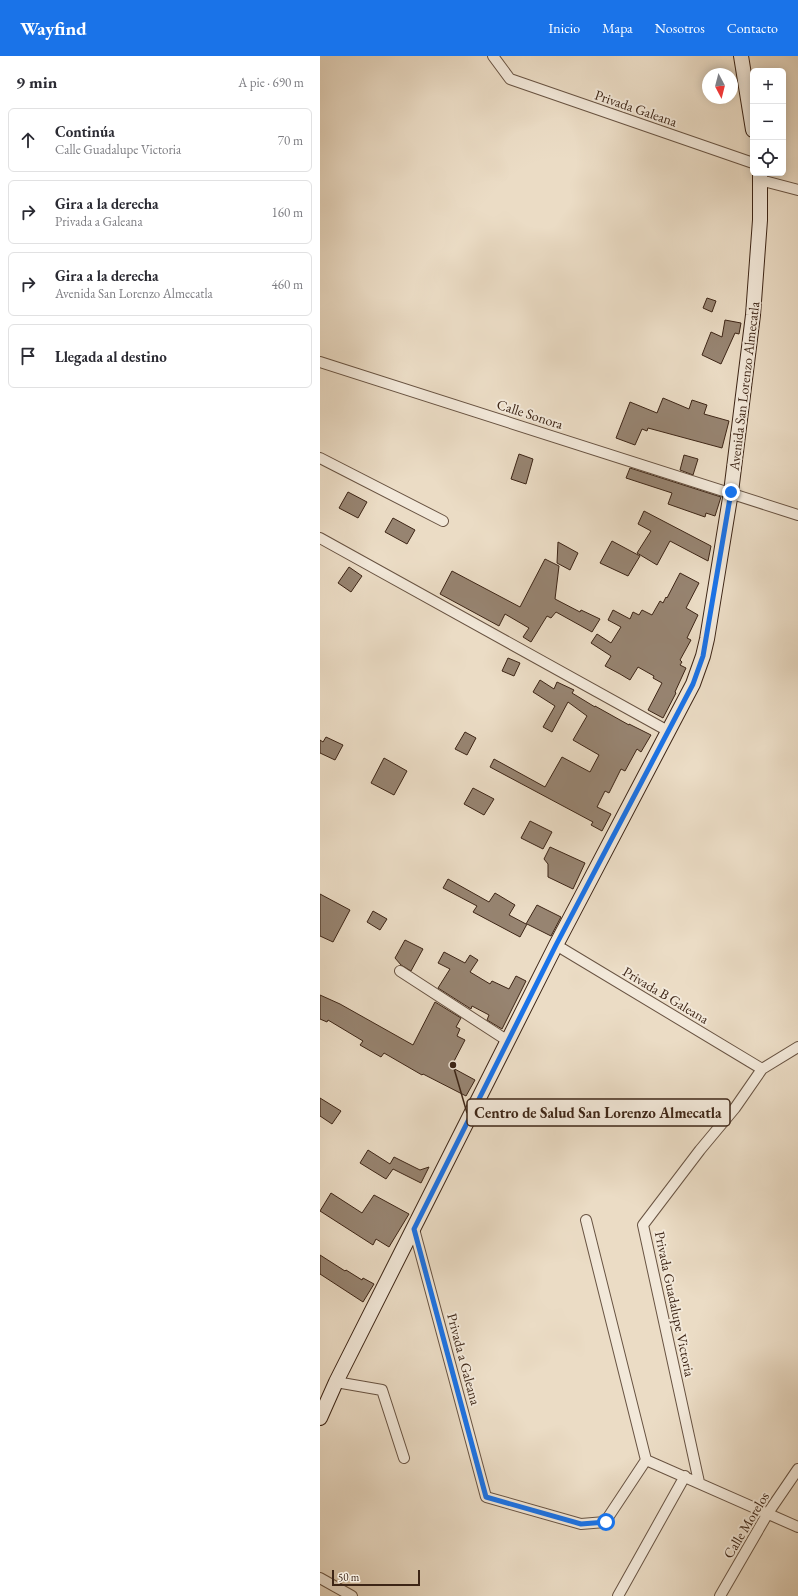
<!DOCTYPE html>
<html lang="es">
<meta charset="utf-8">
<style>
:root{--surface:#fff;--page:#f7f7f7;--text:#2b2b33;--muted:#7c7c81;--line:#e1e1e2;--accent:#1a73e8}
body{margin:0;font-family:"EB Garamond",serif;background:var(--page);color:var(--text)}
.controls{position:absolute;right:12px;top:12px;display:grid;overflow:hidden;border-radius:6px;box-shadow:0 2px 10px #0003}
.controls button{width:36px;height:36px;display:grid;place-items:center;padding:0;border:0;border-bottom:1px solid var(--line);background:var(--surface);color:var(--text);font:20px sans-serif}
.compass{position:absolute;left:382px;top:12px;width:36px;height:36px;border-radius:50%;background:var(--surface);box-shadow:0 2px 10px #0003;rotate:173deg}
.scale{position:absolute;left:12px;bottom:10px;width:88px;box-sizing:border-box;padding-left:4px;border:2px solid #3d2516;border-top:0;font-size:11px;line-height:14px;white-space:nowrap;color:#3d2516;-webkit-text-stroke:3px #f2e8d9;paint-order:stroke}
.stop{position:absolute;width:12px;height:12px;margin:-9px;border:3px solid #1a73e8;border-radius:50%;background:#fff}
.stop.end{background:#1a73e8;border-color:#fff;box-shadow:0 1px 4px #0008}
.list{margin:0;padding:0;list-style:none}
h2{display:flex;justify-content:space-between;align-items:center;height:52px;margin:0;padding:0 16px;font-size:17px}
h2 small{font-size:13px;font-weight:400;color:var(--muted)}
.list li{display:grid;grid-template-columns:26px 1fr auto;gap:12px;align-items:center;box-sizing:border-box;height:64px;margin:0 8px 8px;padding:0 8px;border:1px solid var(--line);border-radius:6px}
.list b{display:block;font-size:15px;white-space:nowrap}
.list p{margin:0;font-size:13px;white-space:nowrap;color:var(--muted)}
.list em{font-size:13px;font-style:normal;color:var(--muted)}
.icon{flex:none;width:22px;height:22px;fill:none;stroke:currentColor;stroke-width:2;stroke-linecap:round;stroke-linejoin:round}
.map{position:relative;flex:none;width:478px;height:1540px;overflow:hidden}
header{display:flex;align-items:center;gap:24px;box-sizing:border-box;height:56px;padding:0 20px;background:var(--accent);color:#fff}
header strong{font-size:19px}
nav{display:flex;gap:22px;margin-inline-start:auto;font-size:14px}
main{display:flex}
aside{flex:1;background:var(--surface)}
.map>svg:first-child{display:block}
.building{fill:#978471;stroke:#3d2516}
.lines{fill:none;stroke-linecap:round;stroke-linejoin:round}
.minor-casing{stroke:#685342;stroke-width:12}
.secondary-casing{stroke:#3d2516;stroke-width:16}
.minor{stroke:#f2e8d9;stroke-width:10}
.secondary{stroke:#f2e8d9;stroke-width:14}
.route{stroke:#1a73e8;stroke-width:5}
.labels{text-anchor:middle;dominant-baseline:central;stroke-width:4;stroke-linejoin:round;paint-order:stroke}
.street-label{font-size:14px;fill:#3d2516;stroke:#f2e8d9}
.leader{fill:none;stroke:#3d2516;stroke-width:1.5}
.callout-dot{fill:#3d2516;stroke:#f2e8d9;stroke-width:1.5}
.callout{fill:#f2e8d9;stroke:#3d2516;stroke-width:1.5}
.callout-label{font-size:15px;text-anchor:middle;font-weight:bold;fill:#3d2516}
</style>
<header>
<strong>Wayfind</strong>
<nav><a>Inicio</a><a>Mapa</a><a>Nosotros</a><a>Contacto</a></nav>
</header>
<main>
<aside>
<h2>9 min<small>A pie · 690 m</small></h2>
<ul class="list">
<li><svg class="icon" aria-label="ahead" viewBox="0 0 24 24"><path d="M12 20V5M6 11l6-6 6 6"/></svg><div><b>Continúa</b><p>Calle Guadalupe Victoria</p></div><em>70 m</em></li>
<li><svg class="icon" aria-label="right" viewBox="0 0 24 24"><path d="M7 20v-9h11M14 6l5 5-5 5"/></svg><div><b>Gira a la derecha</b><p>Privada a Galeana</p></div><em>160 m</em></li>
<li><svg class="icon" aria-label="right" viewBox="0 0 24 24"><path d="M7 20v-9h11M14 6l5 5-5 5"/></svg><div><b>Gira a la derecha</b><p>Avenida San Lorenzo Almecatla</p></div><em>460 m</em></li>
<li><svg class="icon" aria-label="arrive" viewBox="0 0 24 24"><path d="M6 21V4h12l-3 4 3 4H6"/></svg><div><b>Llegada al destino</b></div></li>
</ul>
</aside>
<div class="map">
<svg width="478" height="1540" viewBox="0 0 478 1540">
<rect width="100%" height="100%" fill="#ebdcc5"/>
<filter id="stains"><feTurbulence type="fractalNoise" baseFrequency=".005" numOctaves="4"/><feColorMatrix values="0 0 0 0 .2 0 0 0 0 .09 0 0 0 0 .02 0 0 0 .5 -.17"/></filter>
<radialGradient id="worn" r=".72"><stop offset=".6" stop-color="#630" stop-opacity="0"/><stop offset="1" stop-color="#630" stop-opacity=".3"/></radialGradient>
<path class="building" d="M387,242l9,3 -4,11 -9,-4z
M405,264l16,3 -2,11 -4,-1 -14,31 -19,-9 9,-23 11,5z
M343,342l26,11 3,-9 15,5 -3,9 25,7 -7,27 -74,-20 -1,3 -5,-2 -7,16 -19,-7 14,-36 27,11z
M199,398l14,5 -7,25 -15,-5z
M364,399l14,4 -5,16 -13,-5z
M310,412l91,29 -6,19 -9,-3 -1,4 -37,-13 4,-11 -46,-15z
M28,436l19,10 -9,16 -19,-10z
M324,455l67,35 -3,15 -38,-20 -13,24 -20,-12 14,-22 -13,-7z
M73,462l22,12 -8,14 -22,-12z
M292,485l28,15 -12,20 -28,-13z
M238,486l20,11 -8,17 -13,-7z
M225,503l14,7 -4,33 25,13 1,-2 19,9 -8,13 -36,-20 -5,6 -4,-2 -16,26 -8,-5 6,-9 -24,-14 -6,12 -59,-32 12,-23 68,36z
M29,511l13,9 -11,16 -13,-9z
M360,517l19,10 -13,25 12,7 -11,23 4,2 -11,20 2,2 -2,3 6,3 -11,24 1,1 -13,25 -15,-8 14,-27 -9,-5 1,-2 -16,-9 -8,13 -10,-6 -15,-8 6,-10 -20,-13 6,-9 14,9 10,-16 -13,-7 5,-10 17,9 3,-7 6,3 3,-5 10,5 8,-14 3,2 3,-6 1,1z
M188,602l12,5 -6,13 -12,-5z
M220,624l14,9 3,-7 17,8 -2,3 23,14v-1l34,19v-1l22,11 -10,17 -4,-3 -12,22 -4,-2 -12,24 -4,-2 -8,16 14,7 -9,17 -11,-6 2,-3 -103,-55 4,-8 51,28 17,-30 28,15 9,-17 -26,-15 14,-24 -19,-14 -16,30 -9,-5 12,-21 -22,-14z
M145,676l11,6 -9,17 -12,-6z
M6,681l17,8 -8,15 -15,-7v-13l3,2z
M64,702l23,13 -13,24 -23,-12z
M153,732l21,11 -10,16 -20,-11z
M210,765l22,11 -9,17 -22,-11z
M230,791l35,16 -12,26 -25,-12v-13l-4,-5z
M128,823l41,23 6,-9 20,12 -6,10 17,9 11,-19 24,12 -10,19 -24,-12 -7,13 -47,-25 4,-6 -34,-18z
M0,838l30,16 -17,32 -13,-6z
M53,855l14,8 -7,11 -13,-8z
M85,884l18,9 -12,22 -10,-6 -6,-7z
M124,896l21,11 5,-8 8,5 -8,12 20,12 2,-3 17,8 7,-13 10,5 -24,48 -15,-9 2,-5 -17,-9 -1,3 -33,-21 12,-19 -12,-6z
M0,939l20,9 73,41 22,-43 26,16 -5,9 4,2 -3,7 8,4 -14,27 24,13 -9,16 -43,-22 -1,1 -38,-22 -3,4 -21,-12 3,-4 -35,-21 -1,2 -7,-3z
M0,1042l21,13 -9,13 -12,-8z
M48,1094l22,14 4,-7 26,13 9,-3 -8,16 -28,-14 -7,10 -26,-16z
M11,1137l31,20 12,-18 35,19 -20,33 -13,-8 -3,6 -53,-34z
M0,1199l25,16 1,-1 16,10 1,-2 11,6 -11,18 -43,-28z"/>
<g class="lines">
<defs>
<path id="minor" d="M173,0l17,23 243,84
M440,124l38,10
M0,306l478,153
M0,402l123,63
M0,482l348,193
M236,889l206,124
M80,915l108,70
M266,1164l60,240
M94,1173l72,268 95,27 24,-2 41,-62
M16,1326l46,8 22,68
M326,1404l152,67
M379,1426l-56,-257 57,-75 35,-42 27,-39 36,-22
M0,1522l32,18
M298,1540l67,-120
M400,1540l48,-83 30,-44"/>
<path id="secondary" d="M421,0l12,74
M0,1362l16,-36 220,-437 137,-261 10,-28 4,-17 24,-147 22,-177 7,-95v-47"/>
</defs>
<use href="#minor" class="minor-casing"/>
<use href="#secondary" class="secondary-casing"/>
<use href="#minor" class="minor"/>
<use href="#secondary" class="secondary"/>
</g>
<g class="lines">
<path class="route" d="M286,1466l-25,2 -95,-27 -72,-268 142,-284 137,-261 10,-28 28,-164"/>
</g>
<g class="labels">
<g class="street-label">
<text transform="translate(316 52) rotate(19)">Privada Galeana</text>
<text transform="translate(424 330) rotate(-83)">Avenida San Lorenzo Almecatla</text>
<text transform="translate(210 358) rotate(18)">Calle Sonora</text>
<text transform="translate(346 939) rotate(31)">Privada B Galeana</text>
<text transform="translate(355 1248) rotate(78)">Privada Guadalupe Victoria</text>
<text transform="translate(144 1303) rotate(75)">Privada a Galeana</text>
<text transform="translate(426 1469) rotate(-59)">Calle Morelos</text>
</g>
</g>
<path class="leader" d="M133 1009L147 1057"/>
<circle class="callout-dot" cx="133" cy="1009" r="4"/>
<rect class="callout" x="147" y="1043" width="263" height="27" rx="4"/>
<g class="callout-label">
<text x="278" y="1062">Centro de Salud San Lorenzo Almecatla</text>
</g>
<rect width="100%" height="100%" filter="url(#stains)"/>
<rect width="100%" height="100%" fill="url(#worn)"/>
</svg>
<div class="controls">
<button>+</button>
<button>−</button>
<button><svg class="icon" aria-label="locate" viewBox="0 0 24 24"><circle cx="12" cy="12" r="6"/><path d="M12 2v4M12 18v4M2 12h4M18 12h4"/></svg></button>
</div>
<svg class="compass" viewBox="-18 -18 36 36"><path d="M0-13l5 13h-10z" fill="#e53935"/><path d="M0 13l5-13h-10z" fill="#7c7c81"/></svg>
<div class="scale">50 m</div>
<div class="stop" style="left:286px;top:1466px"></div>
<div class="stop end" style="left:411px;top:436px"></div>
</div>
</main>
